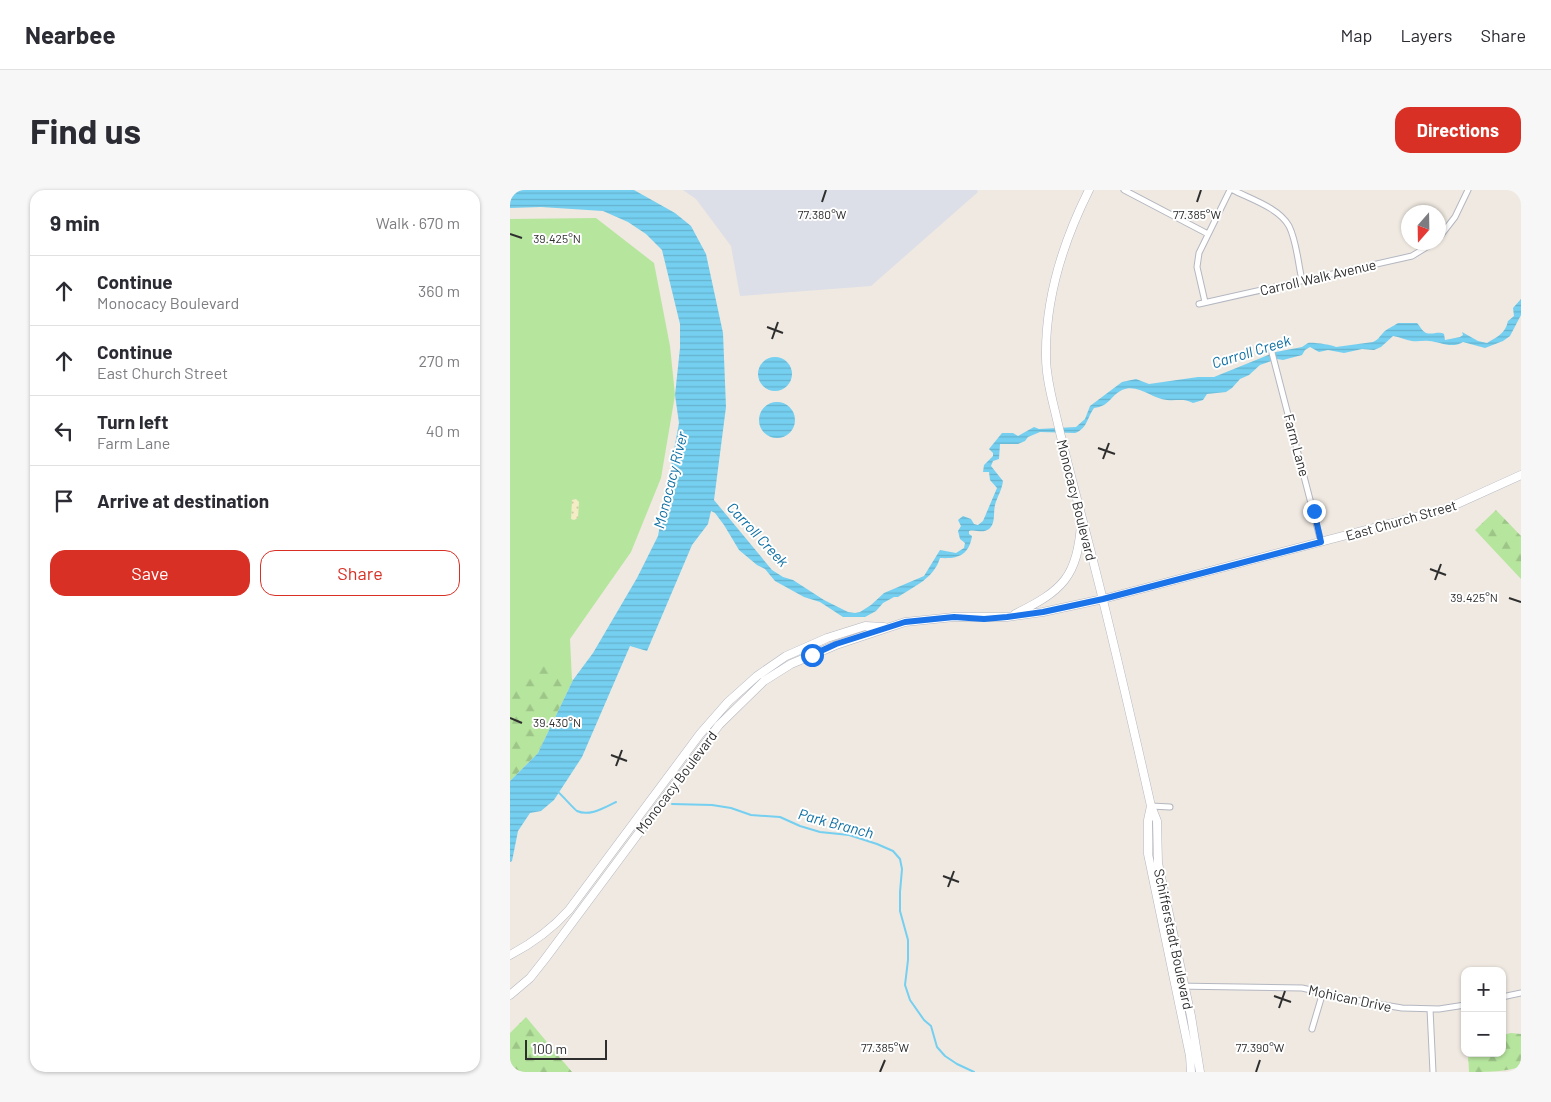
<!DOCTYPE html>
<meta charset="utf-8">
<style>
:root{--surface:#fff;--page:#f7f7f7;--text:#2b2b33;--muted:#7c7c81;--line:#e1e1e2;--accent:#d93025}
body{margin:0;font-family:Barlow,sans-serif;background:var(--page);color:var(--text)}
.controls{position:absolute;right:15px;bottom:15px;display:grid;overflow:hidden;border-radius:10px;box-shadow:0 1px 4px #0004}
.controls button{width:45px;height:45px;display:grid;place-items:center;padding:0;border:0;border-bottom:1px solid var(--line);background:var(--surface);color:var(--text);font:25px sans-serif}
.compass{position:absolute;left:891px;top:15px;width:45px;height:45px;border-radius:50%;background:var(--surface);box-shadow:0 1px 4px #0004;rotate:200deg}
.scale{position:absolute;left:15px;bottom:12px;width:82px;box-sizing:border-box;padding-left:5px;border:2px solid #2e2e2e;border-top:0;font-size:14px;line-height:18px;white-space:nowrap;color:#2e2e2e;-webkit-text-stroke:4px #fff;paint-order:stroke}
.stop{position:absolute;width:15px;height:15px;margin:-11px;border:4px solid #1a73e8;border-radius:50%;background:#fff}
.stop.end{background:#1a73e8;border-color:#fff;box-shadow:0 1px 5px #0008}
.list{margin:0;padding:0;list-style:none}
h2{display:flex;justify-content:space-between;align-items:center;height:65px;margin:0;padding:0 20px;font-size:21px}
h2 small{font-size:16px;font-weight:400;color:var(--muted)}
.list li{display:grid;grid-template-columns:32px 1fr auto;gap:15px;align-items:center;box-sizing:border-box;height:70px;padding:0 20px;border-top:1px solid var(--line)}
.list b{display:block;font-size:19px;white-space:nowrap}
.list p{margin:0;font-size:16px;white-space:nowrap;color:var(--muted)}
.list em{font-size:16px;font-style:normal;color:var(--muted)}
.actions{display:flex;gap:10px;padding:15px 20px}
.actions a{flex:1;padding:11px 0;border:1px solid var(--accent);border-radius:15px;text-align:center;font-size:18px;color:var(--accent)}
.actions .main{background:var(--accent);color:#fff}
.icon{flex:none;width:28px;height:28px;fill:none;stroke:currentColor;stroke-width:2;stroke-linecap:round;stroke-linejoin:round}
.map{position:relative;flex:none;width:1011px;height:882px;overflow:hidden;border-radius:15px}
header{display:flex;align-items:center;gap:30px;box-sizing:border-box;height:70px;padding:0 25px;background:var(--surface);border-bottom:1px solid var(--line)}
header strong{font-size:24px}
nav{display:flex;gap:28px;margin-inline-start:auto;font-size:18px}
.intro{display:flex;align-items:center;justify-content:space-between;box-sizing:border-box;height:120px;padding:0 30px}
h1{margin:0;font-size:35px}
.button{padding:12px 22px;border-radius:15px;background:var(--accent);color:#fff;font-size:18px;font-weight:700}
main{display:flex;gap:30px;padding:0 30px}
aside{flex:1;background:var(--surface);border-radius:15px;box-shadow:0 1px 4px #0004}
.map>svg:first-child{display:block}
.airport{fill:#dcdee8}
.grass{fill:#b6e59e}
.forest{fill:url(#forest-firs)}
.sand{fill:url(#sand-dots)}
.water{fill:url(#water-rules)}
.lines{fill:none;stroke-linecap:round;stroke-linejoin:round}
.stream{stroke:#75cff0;stroke-width:2}
.street-casing{stroke:#b4b7c1;stroke-width:7}
.secondary-casing{stroke:#b4b7c1;stroke-width:9}
.street{stroke:#fff;stroke-width:5}
.secondary{stroke:#fff;stroke-width:8}
.route{stroke:#1a73e8;stroke-width:6}
.ticks{fill:none;stroke:#2e2e2e;stroke-width:2}
.labels{text-anchor:middle;dominant-baseline:central;stroke-width:4;stroke-linejoin:round;paint-order:stroke}
.street-label{font-size:14px;fill:#2e2e2e;stroke:#fff}
.water-label{font-size:15px;font-style:italic;fill:#0d6fa3;stroke:#fff}
.ticks-label{font-size:12px;text-anchor:middle;fill:#2e2e2e;stroke:#fff;stroke-width:4;stroke-linejoin:round;paint-order:stroke}
</style>
<header>
<strong>Nearbee</strong>
<nav><a>Map</a><a>Layers</a><a>Share</a></nav>
</header>
<div class="intro"><h1>Find us</h1><a class="button">Directions</a></div>
<main>
<aside>
<h2>9 min<small>Walk · 670 m</small></h2>
<ul class="list">
<li><svg class="icon" aria-label="ahead" viewBox="0 0 24 24"><path d="M12 20V5M6 11l6-6 6 6"/></svg><div><b>Continue</b><p>Monocacy Boulevard</p></div><em>360 m</em></li>
<li><svg class="icon" aria-label="ahead" viewBox="0 0 24 24"><path d="M12 20V5M6 11l6-6 6 6"/></svg><div><b>Continue</b><p>East Church Street</p></div><em>270 m</em></li>
<li><svg class="icon" aria-label="left" viewBox="0 0 24 24"><path d="M17 20v-9H6M10 6l-5 5 5 5"/></svg><div><b>Turn left</b><p>Farm Lane</p></div><em>40 m</em></li>
<li><svg class="icon" aria-label="arrive" viewBox="0 0 24 24"><path d="M6 21V4h12l-3 4 3 4H6"/></svg><div><b>Arrive at destination</b></div></li>
</ul>
<div class="actions"><a class="main">Save</a><a>Share</a></div>
</aside>
<div class="map">
<svg width="1011" height="882" viewBox="0 0 1011 882">
<defs>
<pattern id="forest-firs" width="22" height="20" patternUnits="userSpaceOnUse" patternTransform="scale(1.25)"><rect width="22" height="20" fill="#b6e59e"/><path d="M5 1l3.5 6h-7zM16 11l3.5 6h-7z" fill="#9dc588"/></pattern>
<pattern id="sand-dots" width="8" height="8" patternUnits="userSpaceOnUse" patternTransform="scale(1.25)"><rect width="8" height="8" fill="#f3ecc5"/><path d="M2 2h.1M6 6h.1" fill="none" stroke="#d1cbaa" stroke-width="1.8" stroke-linecap="round"/></pattern>
<pattern id="water-rules" width="6" height="5" patternUnits="userSpaceOnUse" patternTransform="scale(1.25)"><rect width="6" height="5" fill="#75cff0"/><path d="M0 2.5h6" fill="none" stroke="#66b2ce"/></pattern>
</defs>
<rect width="100%" height="100%" fill="#efe9e1"/>
<path class="airport" d="M173,0h294l1,2 -107,94 -131,10 -9,-50 -35,-47z"/>
<path class="grass" d="M86,28l58,45 16,83 5,49 -14,83 -30,74 -61,87 2,42 -62,99v-561z"/>
<path class="forest" d="M986,320l25,26v43l-46,-49z
M37,468l26,22 -35,73 -28,28v-81l7,-12 3,-10z
M16,827l46,55h-62v-39z
M1001,843l10,1v32c-12,6 -37,6 -52,6l-1,-19h34v-18z"/>
<path class="sand" d="M66,309l3,3 -1,16 -4,2 -3,-1 1,-19z"/>
<path class="water" d="M0,0h124l41,23 16,13 15,28 17,79 3,74 -12,93 58,70 11,7 10,3 31,20 24,12 7,1 5,-1 11,-7 13,-12 40,-17 16,-26 16,3 8,-5 1,-5 -5,-4 -2,-8 3,-5 -3,-6 5,-4 8,3 3,5 4,1 5,-4 14,-33 -7,-8 -1,-8h-6l1,-7 9,-9v-3l-4,-4 13,-16h11l5,3 16,-9 5,2 37,-2 9,-8 5,-13 32,-24 14,-3 13,5 49,-7h16l62,-25 26,-5 6,-4c5,-1 24,2 28,4l37,-5c6,-3 6,-5 10,-9 4,-5 10,-6 15,-10h19c3,3 5,8 9,10 7,2 12,-2 18,1l1,6 15,-3 3,-2 -1,-3 16,9 9,2c11,-7 18,-9 21,-22l6,-5 -1,-8 8,-9v16l-11,21 -7,5 -18,7 -22,-6c-12,7 -22,0 -34,-1 -6,-1 -11,1 -17,0 -6,-1 -13,-4 -19,-5l-12,11 -7,3 -12,-1 -18,4 -16,-3 -9,2 -9,-5 -5,3 -3,5 -19,5 -6,-1 -17,6 -11,10 -9,4 -8,9 -6,4 -19,2 -4,6 -10,3c-10,-5 -15,-2 -26,-3 -15,-1 -29,-17 -45,-10 -12,6 -12,16 -28,18 -7,10 -7,21 -19,25l-35,-1 -12,5 -3,4 -7,3h-18l-1,15 -6,2 -2,5 12,15c-1,9 -6,16 -8,24 -2,8 1,18 -6,24 -7,5 -13,0 -20,2v3l3,2c-3,20 -15,23 -32,22 -6,20 -25,28 -42,39h-4l-11,6 -7,8 -11,6h-22l-23,-15 -16,-5 -29,-16 -10,-12 -8,-4 -18,-15 -15,-25 -9,-12 -4,-2 -3,13 -16,21 -45,106 -17,-5 -48,111 -28,43 -13,11 -11,2 -12,18 -6,30 -2,1v-81l28,-28 35,-73 20,-27 17,-29 27,-46 21,-42 21,-113 -4,-28 5,-47v-24l-18,-74 -16,-16 -18,-12 -25,-11 -62,-4 -31,1z
M248 184a17 17 0 1 1 34 0a17 17 0 1 1-34 0Z
M249 230a18 18 0 1 1 36 0a18 18 0 1 1-36 0Z"/>
<g class="lines">
<path class="stream" d="M47,601c5,4 17,18 20,20 13,6 28,-4 39,-9
M162,614l40,1 19,3 20,7 29,2 20,9 20,6 29,3 28,9 16,7 7,8 2,10 -2,23v19l8,29v20l-3,25 5,15 14,20 7,6 6,21 8,9 12,8 17,8"/>
<defs>
<path id="street" d="M614,0l84,44
M723,0c18,9 46,18 56,36 8,16 9,38 13,54
M928,49l17,-22 13,-27
M695,112l-8,-35 2,-14 31,-63
M689,114l213,-48 23,-14
M761,159l50,193
M641,616l19,1
M665,796l127,2 58,13 42,7 37,1 26,-4
M992,807l19,-4
M920,819l3,63
M802,839l11,-37"/>
<path id="secondary" d="M579,0c-26,52 -44,108 -43,167 0,22 7,45 12,67 9,39 20,78 30,117 23,88 43,176 63,265l6,15 1,42 33,153 9,56
M505,424c47,-23 63,-37 66,-91
M641,616l-3,14v34l42,202 1,16
M0,765c23,-12 41,-25 59,-45l131,-176 28,-32 29,-26 29,-20 41,-18 38,-12 19,1
M0,805l20,-17 15,-19 174,-234 45,-44 27,-17 45,-19 69,-23 49,-5h53l36,-5 60,-13 343,-90 75,-34"/>
</defs>
<use href="#street" class="street-casing"/>
<use href="#secondary" class="secondary-casing"/>
<use href="#street" class="street"/>
<use href="#secondary" class="secondary"/>
</g>
<g class="lines">
<path class="route" d="M302,465l24,-11 69,-22 49,-5 30,2 23,-2 36,-5 60,-13 218,-57 -7,-31"/>
</g>
<path class="ticks" d="M312,12l4,-12M687,12l4,-12M0,44l12,4M257,137l16,6M262,149l6,-17M588,258l17,6M593,269l6,-16M920,379l16,6M925,390l6,-16M999,408l12,4M0,528l12,5M101,565l16,6M106,576l6,-16M433,686l16,6M438,697l6,-16M764,806l17,6M769,818l6,-17M370,882l5,-12M746,882l4,-12"/>
<g class="labels">
<g class="street-label">
<text transform="translate(808 87) rotate(-13)">Carroll Walk Avenue</text>
<text transform="translate(787 255) rotate(75)">Farm Lane</text>
<text transform="translate(567 310) rotate(76)">Monocacy Boulevard</text>
<text transform="translate(891 330) rotate(-16)">East Church Street</text>
<text transform="translate(166 592) rotate(-53)">Monocacy Boulevard</text>
<text transform="translate(664 749) rotate(78)">Schifferstadt Boulevard</text>
<text transform="translate(840 808) rotate(12)">Mohican Drive</text>
</g>
<g class="water-label">
<text transform="translate(741 161) rotate(-17)">Carroll Creek</text>
<text transform="translate(160 290) rotate(-76)">Monocacy River</text>
<text transform="translate(248 344) rotate(47)">Carroll Creek</text>
<text transform="translate(326 633) rotate(15)">Park Branch</text>
</g>
</g>
<g class="ticks-label">
<text x="312" y="29">77.380°W</text>
<text x="687" y="29">77.385°W</text>
<text x="47" y="53">39.425°N</text>
<text x="964" y="412">39.425°N</text>
<text x="47" y="537">39.430°N</text>
<text x="375" y="862">77.385°W</text>
<text x="750" y="862">77.390°W</text>
</g>
</svg>
<div class="controls">
<button>+</button>
<button>−</button>
</div>
<svg class="compass" viewBox="-18 -18 36 36"><path d="M0-13l5 13h-10z" fill="#e53935"/><path d="M0 13l5-13h-10z" fill="#7c7c81"/></svg>
<div class="scale">100 m</div>
<div class="stop" style="left:302px;top:465px"></div>
<div class="stop end" style="left:804px;top:321px"></div>
</div>
</main>
